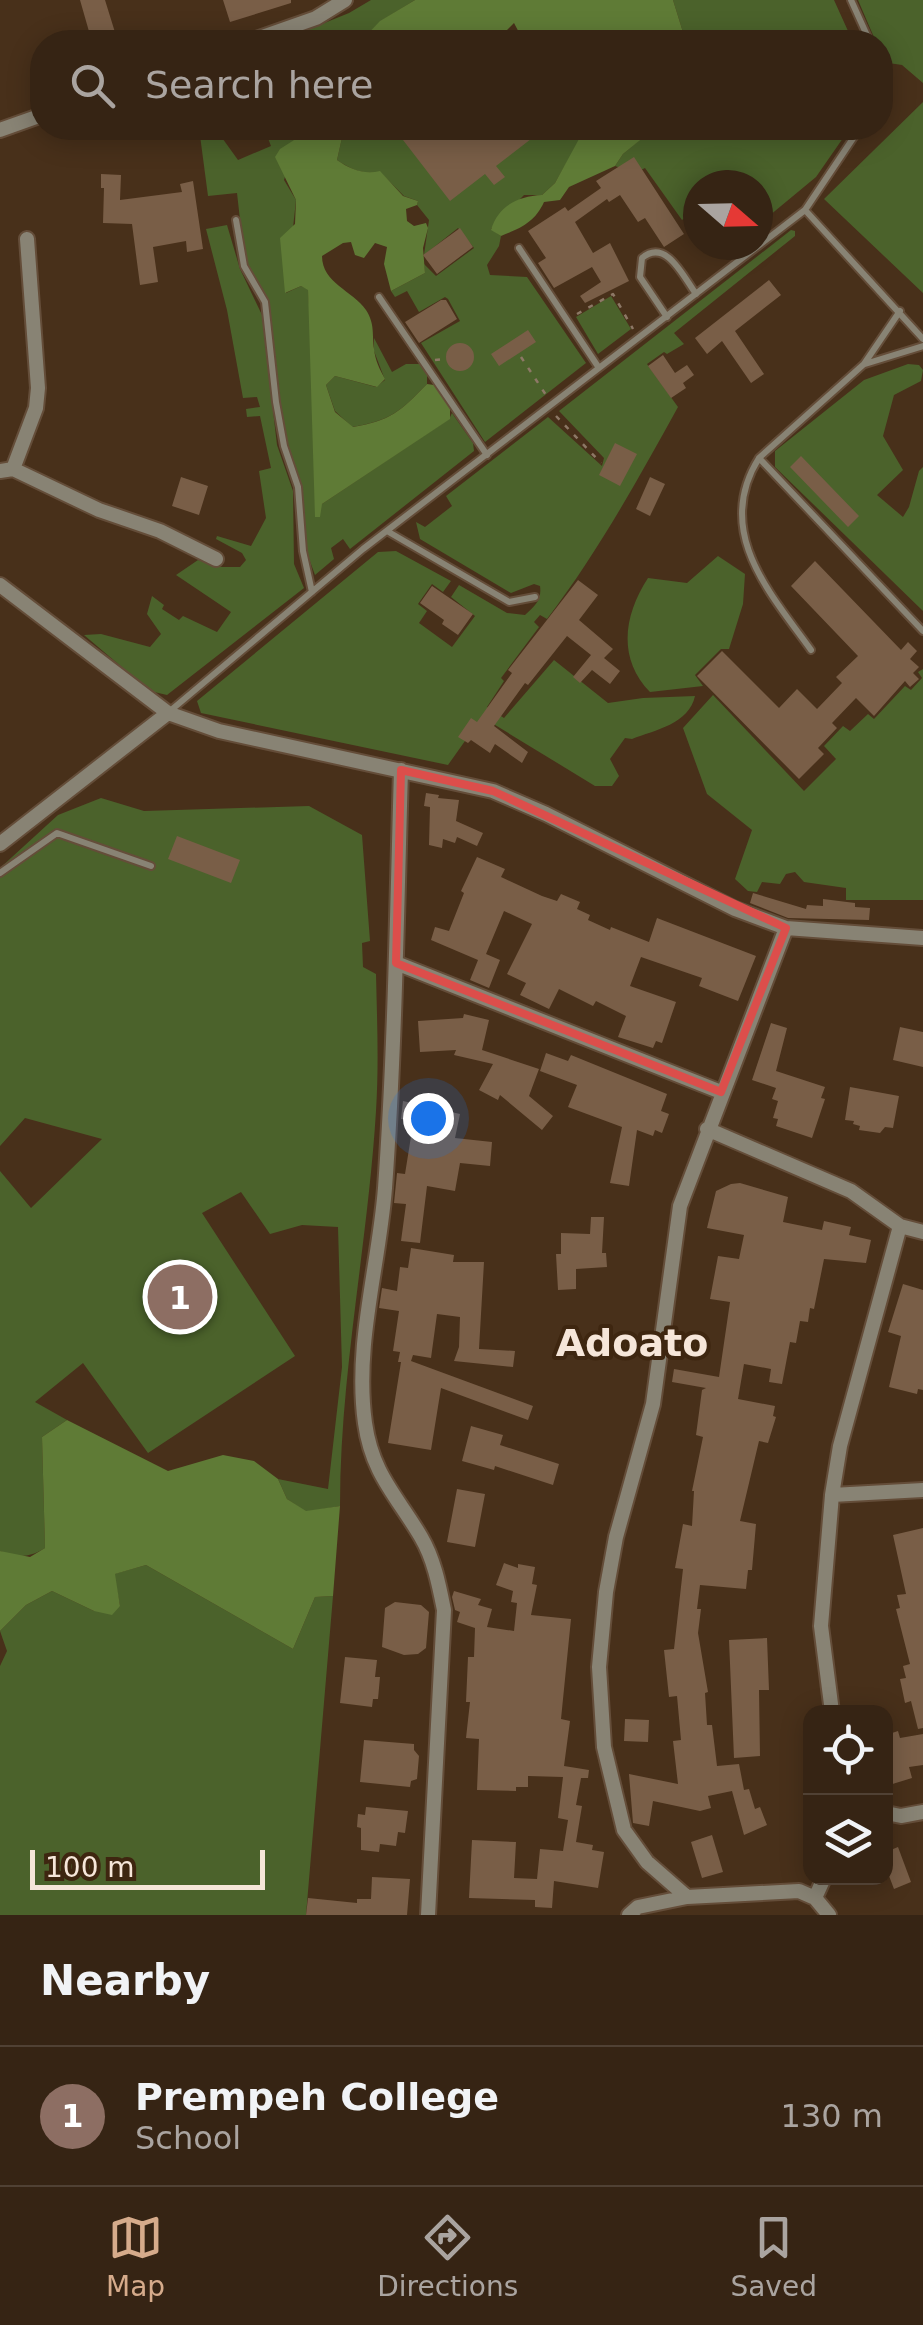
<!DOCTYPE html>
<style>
:root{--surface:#362414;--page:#413022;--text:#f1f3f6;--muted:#aaa4a0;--line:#504134;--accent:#d6ab8b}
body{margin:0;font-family:"DejaVu Sans",sans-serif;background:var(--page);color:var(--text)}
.controls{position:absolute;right:30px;bottom:30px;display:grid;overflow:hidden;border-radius:20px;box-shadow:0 5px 25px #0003}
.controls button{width:90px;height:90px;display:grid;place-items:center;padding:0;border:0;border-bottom:2px solid var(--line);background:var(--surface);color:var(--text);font:50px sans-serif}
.compass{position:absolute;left:683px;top:170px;width:90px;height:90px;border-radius:50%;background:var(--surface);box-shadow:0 5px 25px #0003;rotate:110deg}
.scale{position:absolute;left:30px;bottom:25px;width:235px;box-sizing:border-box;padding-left:10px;border:5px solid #f6e6d9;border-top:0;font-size:28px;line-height:35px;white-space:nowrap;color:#f6e6d9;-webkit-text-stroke:8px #3e2610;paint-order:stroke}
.you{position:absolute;left:428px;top:1118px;width:35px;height:35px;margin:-25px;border:8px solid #fff;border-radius:50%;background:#1a73e8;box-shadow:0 0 0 15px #1a73e833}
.badge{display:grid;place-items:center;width:65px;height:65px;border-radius:50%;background:var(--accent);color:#fff;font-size:32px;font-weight:700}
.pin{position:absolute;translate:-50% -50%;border:5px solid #fff;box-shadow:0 2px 10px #0006}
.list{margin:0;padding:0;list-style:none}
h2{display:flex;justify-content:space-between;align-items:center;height:130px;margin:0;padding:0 40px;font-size:42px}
h2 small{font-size:32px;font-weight:400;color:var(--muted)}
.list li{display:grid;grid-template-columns:65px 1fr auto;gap:30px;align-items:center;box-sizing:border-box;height:140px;padding:0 40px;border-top:2px solid var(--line)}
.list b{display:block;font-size:38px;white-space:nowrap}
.list p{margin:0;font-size:32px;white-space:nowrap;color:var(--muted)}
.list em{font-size:32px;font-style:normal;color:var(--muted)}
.icon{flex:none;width:55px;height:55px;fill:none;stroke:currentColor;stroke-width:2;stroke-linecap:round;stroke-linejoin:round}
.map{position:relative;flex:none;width:923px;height:1915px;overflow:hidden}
.search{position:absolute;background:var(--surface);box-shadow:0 5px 25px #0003;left:30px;right:30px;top:30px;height:110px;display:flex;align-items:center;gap:25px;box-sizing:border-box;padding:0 35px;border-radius:40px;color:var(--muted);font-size:38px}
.sheet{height:270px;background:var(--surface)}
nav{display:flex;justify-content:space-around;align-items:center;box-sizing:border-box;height:140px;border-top:2px solid var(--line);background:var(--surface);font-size:28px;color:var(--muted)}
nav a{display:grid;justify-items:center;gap:5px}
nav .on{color:var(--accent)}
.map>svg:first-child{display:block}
.green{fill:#4b622b}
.forest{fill:#5f7b36}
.building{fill:#795e47}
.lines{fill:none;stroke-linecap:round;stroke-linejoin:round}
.lane-casing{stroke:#644d39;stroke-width:10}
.street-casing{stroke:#644d39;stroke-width:18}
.path{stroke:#8d7866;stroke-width:2.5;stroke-dasharray:5 8;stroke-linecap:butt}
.lane{stroke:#888374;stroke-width:6}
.street{stroke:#888374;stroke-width:14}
.marked{fill:none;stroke:#dc4e4b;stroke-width:8;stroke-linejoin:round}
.labels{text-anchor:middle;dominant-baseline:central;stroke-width:8;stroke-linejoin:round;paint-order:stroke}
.district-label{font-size:38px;font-weight:bold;fill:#f6e6d9;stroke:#3e2610}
</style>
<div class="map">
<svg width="923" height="1915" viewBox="0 0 923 1915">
<rect width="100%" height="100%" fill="#48301a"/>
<path class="green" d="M371,0h44l-34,21 -21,21h-67l-3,-5 59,-24z
M673,0h161l19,42h-167z
M858,0h65v83l-21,-18 -20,-3 -2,-20h-4z
M923,102v191l-99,-94z
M199,128h16l23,32 33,-14 -7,-18h49l-16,11 -13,41 12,20 -10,93 15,-7 7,3 14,215 127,-85 3,-6 21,30 1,8 -124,98 -7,-10 -12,9 3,11 -19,16 -10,-27 -5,-58 -14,-43 -20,-150 -21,-33 -8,-71 -29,3z
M348,128l238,1 -31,54 -13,12h-18l-33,34 10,7 -2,10 -12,19 3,10 37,2 59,86 -101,79 -64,-99 39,-22 -12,-22 -3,-2 -26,15 -12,-21 -12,6 -4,-6 34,-18 -1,-9 12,12 38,-28 -16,-20 -34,27 5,-35 -12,-15 1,-4 -14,-5 -24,-24c-16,3 -30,-3 -43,-12l7,-31z
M654,128h196l-34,49 -58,48v-40h-60v22l-16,13 -37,-52 -17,8 -7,-8 -6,-2 8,-12z
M227,225l13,44 22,46 15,130 16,46 1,73 10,24 -137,107 -17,-4 -66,-56 17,-1 49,13 11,-13 -14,-20 5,-18 12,9 -2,4 17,11 4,-4 34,16 14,-20 -55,-37 22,-15 24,7h18l6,-7 -4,-7 -26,-14 1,-3 34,10 15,-28 -7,-47 12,-3 -11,-52 -13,1 -1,-8 14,-2 -3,-10 -14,1 -16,-88 -21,-81z
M791,230l4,1v5l-121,97 10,11 -17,10 -3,-2 -17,12 31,43c-41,74 -80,145 -131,212l-7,-4 -6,7 5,5 -38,51 3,3 -17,26 17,11 50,-58 54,43 35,-5 52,-2c-6,28 -40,34 -63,43l-7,-1 -15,21 9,17 -7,10h-17l-113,-69 -34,48 -247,-52 -4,-12 181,-149 18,-1 55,30 -8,11 -11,-8 -14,20 9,7 -8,12 33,24 23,-31 -24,-19 8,-12 48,28 18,2c10,-9 17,-15 15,-29l-6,-2 -23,9 -91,-54 -4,-17 9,5 27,-21 -6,-10 102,-79 54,49 2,-8 -45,-47z
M611,296l20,33 -33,25 -22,-37z
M374,338l18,34 14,-8h14l7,9v11c-26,27 -37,37 -75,43l-17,-16 -9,-26 9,-9 41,11 9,-7 -11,-29z
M908,364l11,1 4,5 -2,11 -27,14 -11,41 20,34 -26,25 26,22 6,-10 10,-36 4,-4v144l-148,-144v-16l89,-71z
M718,556l27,18 -2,30 -14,45h-8l-26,26 8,11 -53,6c-33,-34 -26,-77 -2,-114l39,5z
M923,669v231h-77v-12l-42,-6 -9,-10 -9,2 -6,10 -18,-2 -5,10 -9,-1 -13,-12 17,-49 -45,-36 -24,-66 30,-33 91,96 32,-32 -12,-13 19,-20 7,5 18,-17 6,5 31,-33 6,4 11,-12 -4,-6z
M101,798l43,13 165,-5 53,29 8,106 -8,2 1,24 13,7c1,45 3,91 0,137 -8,132 -36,262 -36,395l-34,6 -19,-13 -9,-20 50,10 14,-122 -4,-140 -36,-2 -32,9 -29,-42 -39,21 93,143 -147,97 -65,-90 -48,39 32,18 -25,17 3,111c-16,10 -28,10 -45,3v-380l31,37 71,-69 -77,-21 -25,28v-278l58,-53z
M146,1565l147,84 22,-52 18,-1 -27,319h-306v-249l7,-15 -7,-20 26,-26 26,-14 42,20 26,-5 -6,-32z"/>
<path class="forest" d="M415,0h258l13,42h-162l-10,-19 -19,19h-135l20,-21z
M313,128h35l-4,1 -7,31c13,9 27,15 43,11l23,25 15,5 -1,4 -11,4 1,12 7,5 12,-3 2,5 -5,20 2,25 -34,18 -7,-27 3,-17 -12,-4 -11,15 -9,-3 -4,-13 -8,1 -21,13c0,27 31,35 44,54 9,14 6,24 8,39 1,11 6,21 11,30l-8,8 -42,-11 -9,9 9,27 18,15c37,-6 48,-16 74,-43l14,2 9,8v25l-128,85 -2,13h-5l-7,-227 -7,-4 -16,7 -5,-55 15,-14 1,-24 -21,-43 5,-8z
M585,128h70l-32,26 -8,12 -46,21 -9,13 -16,2c-9,20 -23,26 -43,34l-10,-6c7,-24 27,-34 51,-35l13,-12z
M67,1420l101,51 55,-16 31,6 24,18 9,20 19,12 34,-5 -7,90 -18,1 -22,52 -147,-84 -31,9 5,32 -8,9 -18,-4 -42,-20 -26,14 -26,26v-80l30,6 15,-9 -3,-111z"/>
<path class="building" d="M80,0h25l13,42h-26z
M223,0h68v3l-61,19z
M419,128h103l9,11 -35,27 9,11 -11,8 -9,-11 -35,27 -47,-61z
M634,157l50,77 -20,13 -19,-29 -7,4 -18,-27 -11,7 -2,-3 -32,23 18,31 17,-10 19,38 -44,22 -5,-7 21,-14 -9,-15 -38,21 -16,-25 8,-5 -18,-27 37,-24 3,4 33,-23 -5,-7z
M101,174l20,1 -1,25 62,-8 -2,-8 13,-3 10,68 -16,3 -1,-11 -33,6 5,35 -18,3 -8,-61 -29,-1 1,-35h-3z
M460,228l13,19 -36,27 -14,-19z
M769,280l12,15 -46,36 29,43 -13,9 -29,-42 -15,13 -12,-16z
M441,300h5l11,19 -38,24 -14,-21z
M528,330l8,12 -37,24 -8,-12z
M446 357a14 14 0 1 1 28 0a14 14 0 1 1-28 0Z
M663,355l12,18 12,-8 7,10 -11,8 3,5 -15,10 -23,-32z
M615,443l22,11 -17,32 -21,-11z
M801,456l58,60 -11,11 -58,-60z
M181,477l27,9 -9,29 -27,-9z
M650,477l15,7 -15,32 -14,-7z
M815,561l86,89 7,-8 9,9 -7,8 9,8 -6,6 6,6 -9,8 -5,-6 -31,35 -18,-18 -24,25 5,5 -19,20 6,6 -25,25 -102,-103 25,-25 57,57 18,-19 20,20 25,-26 -6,-6 22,-21 -67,-70z
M578,580l20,15 -19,25 34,29 -9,9 16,13 -10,13 -18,-14 -12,13 -7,-6 18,-22 -24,-19 -39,49 -3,-2 -31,43 34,26 -6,11 -27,-19 -5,9 -19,-13 -3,3 -10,-6 13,-19 6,4 35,-49 -4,-3z
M432,586l41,28 -15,21 -16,-11 2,-4 -24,-17z
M426,793l13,2 -1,3 21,2 -3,21 27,12 -6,13 -20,-9 -2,6 -12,-4 -1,9 -13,-3 1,-38 -6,-1z
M177,836l63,24 -9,23 -63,-24z
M477,857l28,12 -4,8 41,19 15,5 4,-7 19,8 -3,7 13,6 -2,5 22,10 1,-3 38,15 8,-24 99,38 -18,45 -39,-15 3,-8 -61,-21 -11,29 46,16 -14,41 -6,-2 -3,7 -35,-11 8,-21 -30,-15 -3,5 -34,-17 -10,20 -29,-14 6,-12 -19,-9 25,-50 -28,-13 -18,43 14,6 -11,28 -19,-8 8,-20 -47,-20 4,-13 14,4 15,-38 -3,-2z
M753,893l53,16 1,-4 16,1v-7l32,4v4l15,1 -1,12 -81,-2 -38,-15z
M464,1014l25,6 -7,30 57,19 -10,27 24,20 -11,14 -42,-35 -2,5 -19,-10 14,-26 -39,-9 2,-5 -36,2 -2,-31 45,-3z
M771,1023l16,5 -11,43 49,16 -4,11 4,1 -13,39 -36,-12 2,-7 -5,-1 5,-17 -6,-2 4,-11 -24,-8z
M900,1027l23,5v35l-30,-7z
M546,1053l22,8 3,-6 96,39 -6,17 8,3 -7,19 -7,-3 -2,6 -16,-6 -8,56 -19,-3 12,-56 -54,-20 9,-22 -37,-14z
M850,1087l49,9 -6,32 -8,-1 -5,6 -21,-3 1,-4 -7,-2 1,-3 -9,-1z
M403,1101l57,13 -5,24 37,4 -2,24 -30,-3 -5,28 -28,-5 -7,57 -19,-2 5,-37 -12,-1 3,-30 8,1 8,-50 -2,-4 -10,-1z
M740,1183l48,14 -5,25 39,8 2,-9 27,6 -2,8 22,5 -5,23 -42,-4 -10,50 -4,-1 -2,14 -8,-1 -4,22 -6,-1 -8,42 -13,-2 2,-13 -27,-5 -6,35 37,7 -2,10 3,1 -8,26 -9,-2 -19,80 16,3 -4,46h-4l-2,19 -46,-4 -3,24h4l-3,24 10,59 -3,1 2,32h5l5,41 22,-2 5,26 5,-1 6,20 5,-2 7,18 -23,10 -12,-44 -24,5 3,12 -11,3 -47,-10 -4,25 -16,-3 -4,-49 49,10 -5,-43 8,-1 -4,-44 -8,1 -5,-47 10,-1 9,-80 -8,-1 8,-44 9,2 2,-35h-2l11,-54 -7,-2 6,-45 4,-2 -34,-6 2,-13 45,8 11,-75 -20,-3 8,-43 21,3 5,-24 -37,-7 9,-37 15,-7z
M591,1217h13l-2,36h4l1,14 -31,2v20l-18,1 -2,-36h5v-21l29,1z
M411,1248l43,7 -1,7h31l-5,87 36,2 -2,16 -59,-6 5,-14 1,-30 -23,-3 -6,44 -18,-3 -2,6 122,45 -5,14 -87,-32 -10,62 -43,-7 13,-81h-3l2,-10 -7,-1 6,-40 -20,-3 3,-20 15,3 3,-24 8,1z
M903,1284l20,6v100l-5,-1 -1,5 -28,-7 12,-51 -13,-4z
M471,1426l32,9 -3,10 59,19 -6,21 -58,-19 -1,4 -32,-9z
M457,1489l28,5 -10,53 -28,-5z
M923,1528v200l-5,1 -7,-28 -6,2 -5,-24 6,-1 -3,-12 7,-2 -14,-55 4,-1 -3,-13 9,-1 -13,-59z
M504,1563l14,5v-4l17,3 -3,17 5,1 -6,30 40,4 -10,100 9,2 -6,45 25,4 -1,8h-7l-5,27 6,1 -6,36 17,3 -1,5 12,2 -6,36 -44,-7 -2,27 -17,-1v-7l-66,-2 3,-58 44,2 -2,36 23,1 3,-30 23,2 5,-31 -10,-2 5,-41 -35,-1v11h-12v4l-39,-1 2,-51 -13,-1 4,-36h-4l2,-45h6l1,-29 -18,-6 3,-10 -5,-2 -3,-13 2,-6 27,8 -3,6 14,4 -5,18 27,4 3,-28 -6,-1 2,-11 -17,-6z
M395,1602l26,3 8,7 -3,36 -8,6 -14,1 -22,-8 3,-39z
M767,1638l2,52h-10l1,66 -26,2 -5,-118z
M345,1657l32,3 -2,17h5l-2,22h-5l-1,8 -32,-4z
M625,1719l24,1 -1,22 -24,-1z
M898,1731l2,7 23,-4v31l-14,2 3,11 -26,8v-51z
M364,1740l50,4v6l5,6 -2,23 -6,2 -1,6 -50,-5z
M366,1807l42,4 -3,22 -7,-1 -2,14 -16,-2 -1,8 -18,-2v-22l-4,-1 1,-13 7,1z
M712,1835l11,37 -21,6 -11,-36z
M898,1847l13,35 -17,7 -8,-21v-16z
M372,1877l38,2 -3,36h-101l2,-17 49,5v-4h14z"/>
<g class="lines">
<defs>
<path id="lane" d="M851,0l19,42
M805,210l118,129
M236,220l8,46 21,36 11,100 8,44 14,41 5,64 9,41
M519,248l80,120
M379,297l108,158
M667,317l-27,-40 2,-19c24,-20 41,18 54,36
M865,364l58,-18
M759,458l164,173
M387,531l122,71 26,-5
M811,650c-41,-57 -98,-119 -52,-192l105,-94 36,-53
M170,711l193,-162 442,-339 55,-82
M0,873l57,-40 94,33"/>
<path id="street" d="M248,42l68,-24 29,-18
M0,130l42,-15
M13,469l86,41 61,21 56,28
M0,471l13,-2 23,-61 2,-20 -11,-149
M0,585l168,128 51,18 274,60 53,23 189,95 51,19 137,10
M401,770c-4,139 -6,279 -16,418 -6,78 -31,157 -20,235 7,51 32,73 56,114 13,22 18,48 23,73l-16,305
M0,844l168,-131
M396,963l325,129
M707,1129l144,62 49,35 23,6
M832,1495l91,-5
M832,1712l-11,-86 11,-131 8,-49 60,-220
M886,1813l15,3 22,-4
M687,1897l112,-6 16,7 14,17
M815,1898l9,-20
M629,1915l9,-8 49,-10 -40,-35 -23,-32 -20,-83 -5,-80 7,-75 10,-55 37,-133 27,-198 106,-278"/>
</defs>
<use href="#lane" class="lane-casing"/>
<use href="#street" class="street-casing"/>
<path class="path" d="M577,314l36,-20 20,35
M521,357l25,38
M435,360l9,-1
M556,416l45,47"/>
<use href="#lane" class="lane"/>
<use href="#street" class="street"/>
</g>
<path class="marked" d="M401,770l92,21 293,137 -65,164 -325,-129z"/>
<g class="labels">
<g class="district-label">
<text x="632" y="1343">Adoato</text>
</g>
</g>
</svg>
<div class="controls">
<button><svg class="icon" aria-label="locate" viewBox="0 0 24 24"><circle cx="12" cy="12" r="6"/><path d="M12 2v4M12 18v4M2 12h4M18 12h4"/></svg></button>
<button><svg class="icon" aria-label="layers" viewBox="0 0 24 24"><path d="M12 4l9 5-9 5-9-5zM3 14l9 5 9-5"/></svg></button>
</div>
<svg class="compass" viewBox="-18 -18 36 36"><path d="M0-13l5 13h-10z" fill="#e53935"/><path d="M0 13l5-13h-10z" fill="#aaa4a0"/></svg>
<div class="scale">100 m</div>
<div class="you"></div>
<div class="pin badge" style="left:180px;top:1297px;background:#8d6e63">1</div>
<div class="search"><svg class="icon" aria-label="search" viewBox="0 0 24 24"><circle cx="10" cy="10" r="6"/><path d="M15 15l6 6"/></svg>Search here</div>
</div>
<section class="sheet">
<h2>Nearby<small></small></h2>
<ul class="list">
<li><span class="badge" style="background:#8d6e63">1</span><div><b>Prempeh College</b><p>School</p></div><em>130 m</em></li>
</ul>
</section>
<nav>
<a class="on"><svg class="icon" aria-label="map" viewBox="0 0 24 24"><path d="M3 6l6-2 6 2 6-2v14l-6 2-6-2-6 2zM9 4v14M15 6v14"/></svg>Map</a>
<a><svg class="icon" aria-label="directions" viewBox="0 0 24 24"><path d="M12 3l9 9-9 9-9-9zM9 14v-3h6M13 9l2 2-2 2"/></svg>Directions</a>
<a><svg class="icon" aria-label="saved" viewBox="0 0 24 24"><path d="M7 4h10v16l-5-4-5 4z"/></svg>Saved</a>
</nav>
